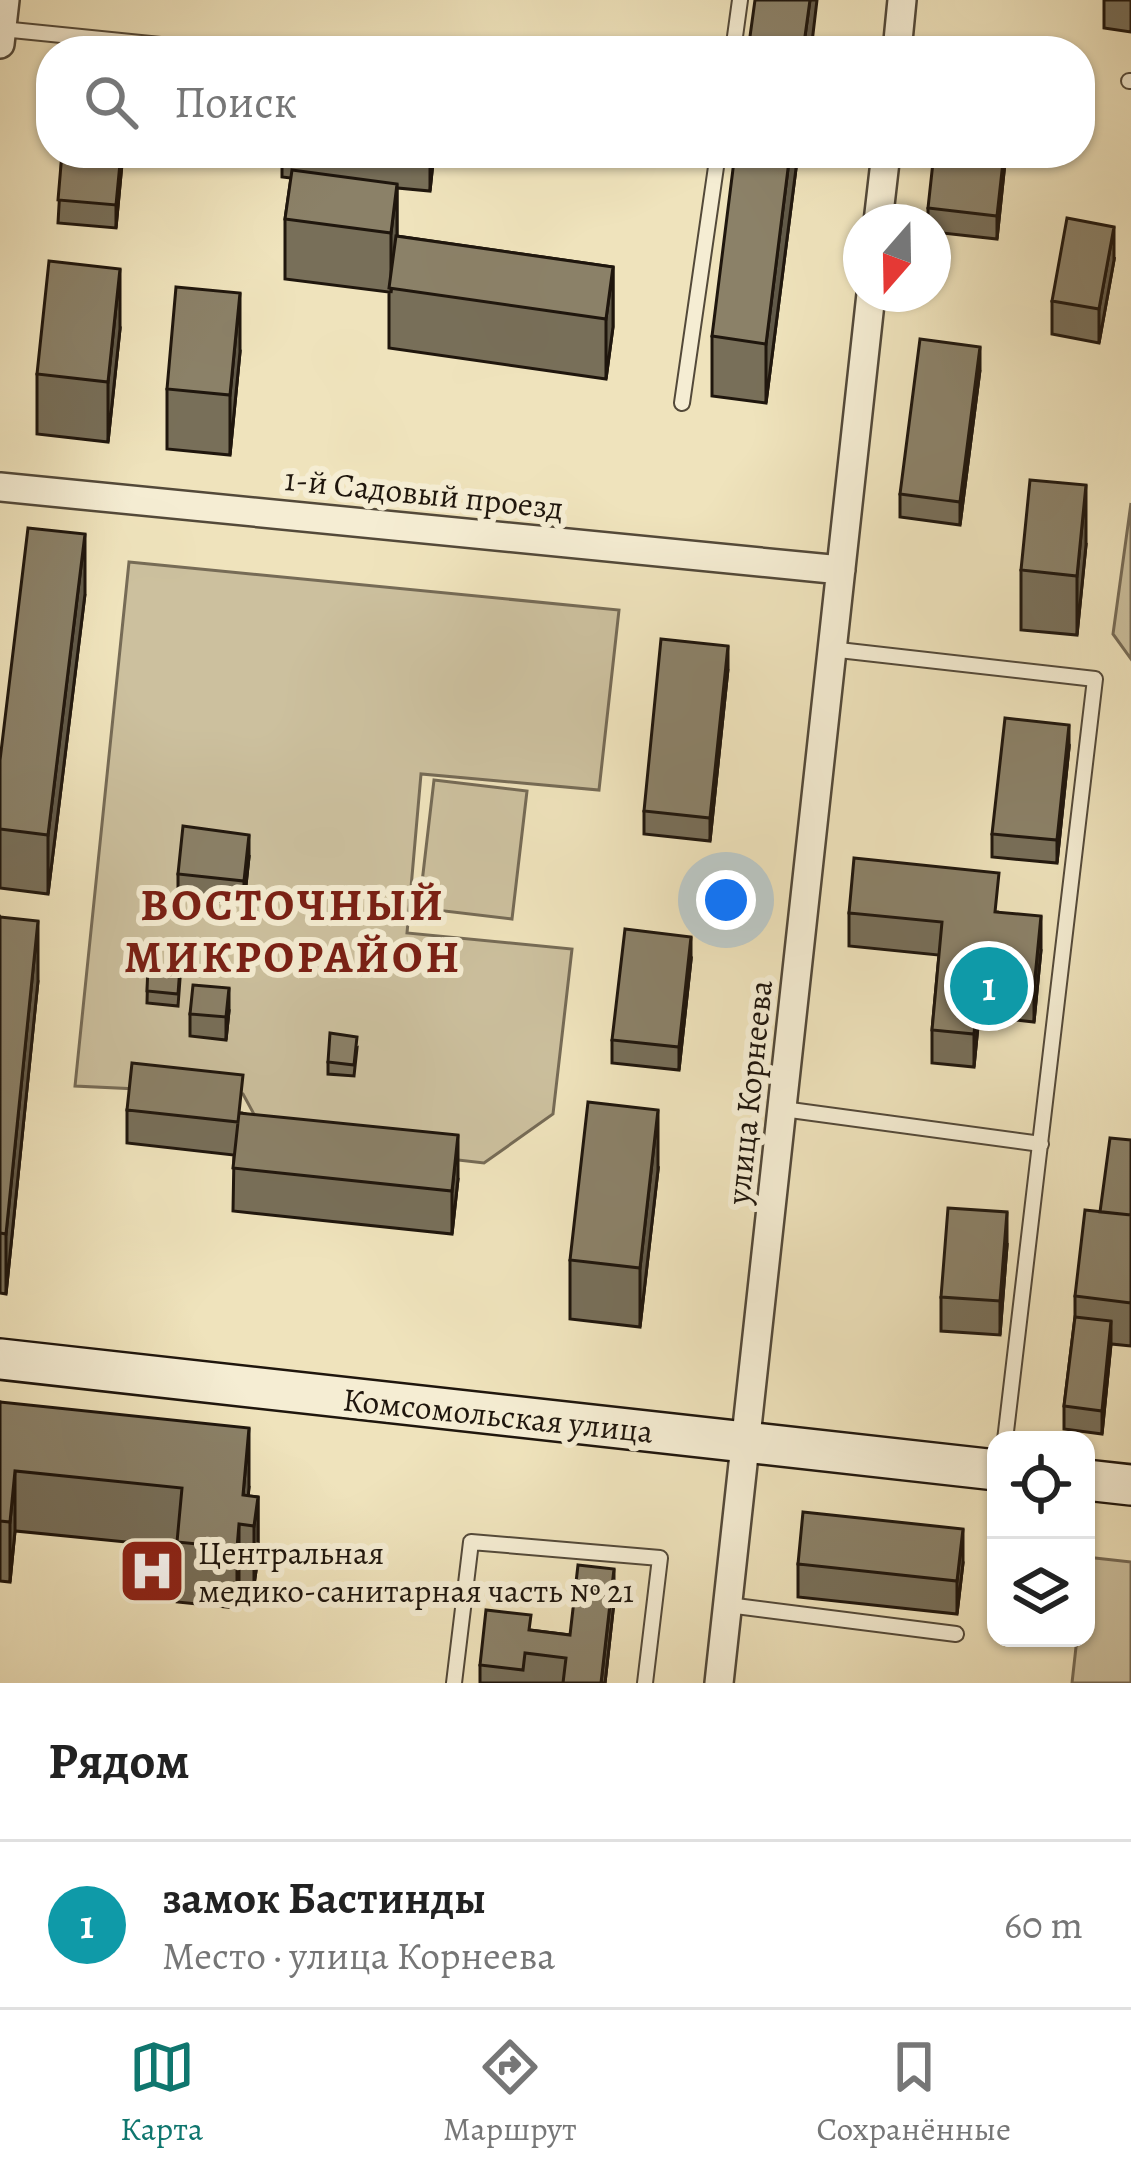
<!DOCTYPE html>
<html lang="ru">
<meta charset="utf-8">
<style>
:root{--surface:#fff;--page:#f6f6f6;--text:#222;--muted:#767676;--line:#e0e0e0;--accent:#0f766e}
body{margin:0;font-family:Alegreya,serif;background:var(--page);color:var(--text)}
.controls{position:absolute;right:36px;bottom:36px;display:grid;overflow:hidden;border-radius:24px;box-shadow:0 3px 9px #0004}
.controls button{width:108px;height:108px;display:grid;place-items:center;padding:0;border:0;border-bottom:3px solid var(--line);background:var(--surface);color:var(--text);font:60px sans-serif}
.compass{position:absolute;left:843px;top:204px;width:108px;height:108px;border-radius:50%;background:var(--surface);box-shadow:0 3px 9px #0004;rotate:200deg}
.you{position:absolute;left:726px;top:900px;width:42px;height:42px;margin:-30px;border:9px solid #fff;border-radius:50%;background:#1a73e8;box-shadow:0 0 0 18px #1a73e833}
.badge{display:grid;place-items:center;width:78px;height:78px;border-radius:50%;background:var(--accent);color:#fff;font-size:39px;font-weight:700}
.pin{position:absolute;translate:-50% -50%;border:6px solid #fff;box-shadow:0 3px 12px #0006}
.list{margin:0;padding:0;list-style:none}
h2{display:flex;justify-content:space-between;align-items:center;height:156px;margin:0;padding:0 48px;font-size:51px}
h2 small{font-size:39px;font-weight:400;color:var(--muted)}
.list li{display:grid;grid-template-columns:78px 1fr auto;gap:36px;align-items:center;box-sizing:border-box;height:168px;padding:0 48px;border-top:3px solid var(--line)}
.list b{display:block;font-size:45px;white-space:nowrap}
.list p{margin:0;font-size:39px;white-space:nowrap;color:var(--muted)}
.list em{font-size:39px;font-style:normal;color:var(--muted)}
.icon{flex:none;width:66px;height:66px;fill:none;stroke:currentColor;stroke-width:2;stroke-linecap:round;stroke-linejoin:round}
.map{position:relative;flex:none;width:1131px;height:1683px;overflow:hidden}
.search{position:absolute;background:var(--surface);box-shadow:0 3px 9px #0004;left:36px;right:36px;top:36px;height:132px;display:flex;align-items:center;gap:30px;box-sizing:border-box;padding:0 42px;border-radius:48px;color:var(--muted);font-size:45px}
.sheet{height:324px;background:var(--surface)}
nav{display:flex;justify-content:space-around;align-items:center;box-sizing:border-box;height:168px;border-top:3px solid var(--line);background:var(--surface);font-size:33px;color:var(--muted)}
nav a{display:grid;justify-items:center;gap:6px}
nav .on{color:var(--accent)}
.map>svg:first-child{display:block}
.green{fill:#ccc09e;stroke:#766b56;stroke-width:3}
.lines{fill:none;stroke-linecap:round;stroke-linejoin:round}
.lane-casing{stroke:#534939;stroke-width:18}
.street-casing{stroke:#534939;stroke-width:32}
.secondary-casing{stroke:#1f160d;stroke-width:44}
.lane{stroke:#f5edd3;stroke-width:14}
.street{stroke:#f5edd3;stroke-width:27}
.secondary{stroke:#f5edd3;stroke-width:39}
.wall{fill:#786f59;stroke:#1f160d;stroke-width:3}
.shaded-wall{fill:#615a49;stroke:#1f160d;stroke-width:3}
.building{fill:#8b8168;stroke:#1f160d;stroke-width:3}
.labels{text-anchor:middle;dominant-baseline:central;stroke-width:12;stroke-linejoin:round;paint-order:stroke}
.street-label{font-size:33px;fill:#1f160d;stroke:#f5edd3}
.poi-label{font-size:33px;fill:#1f160d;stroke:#f5edd3;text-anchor:start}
.district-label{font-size:45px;font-weight:bold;letter-spacing:3px;fill:#7a1f14;stroke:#f5edd3}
</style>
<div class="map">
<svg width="1131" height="1683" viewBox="0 0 1131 1683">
<rect width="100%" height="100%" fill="#efe3bc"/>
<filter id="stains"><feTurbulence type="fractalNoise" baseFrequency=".00167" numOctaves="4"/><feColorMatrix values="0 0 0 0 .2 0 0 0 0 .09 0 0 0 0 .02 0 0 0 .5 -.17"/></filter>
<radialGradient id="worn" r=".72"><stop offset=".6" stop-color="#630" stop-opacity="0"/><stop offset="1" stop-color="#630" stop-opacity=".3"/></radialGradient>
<path class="green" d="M1131,503v156l-18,-25z
M129,562l490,48 -20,180 -178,-16 -14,159 165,16 -19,165 -69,49 -217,-25 -24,-44 -168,-8z
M434,780l93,11 -15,128 -93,-11z
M1086,1557l45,5v121h-59l5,-45h9z"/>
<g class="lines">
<defs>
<path id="lane" d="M2,29l218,22
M733,51l7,-51
M1129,81h2
M682,403l36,-250
M830,649l265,30 -90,761
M783,1109l258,35
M728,1605l228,29
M454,1683l17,-141 189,16 -15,125"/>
<path id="street" d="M0,44l5,-44
M897,51l5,-51
M878,222l8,-69
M0,487l841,83
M719,1683l152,-1389"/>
<path id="secondary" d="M0,1359l996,111
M1086,1480l45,5"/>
</defs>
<use href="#lane" class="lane-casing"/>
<use href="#street" class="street-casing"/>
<use href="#secondary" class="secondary-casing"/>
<use href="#lane" class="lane"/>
<use href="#street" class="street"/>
<use href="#secondary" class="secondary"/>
</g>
<path class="wall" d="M1104,0h27v32l-27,-4z
M62,153h61l-7,75 -58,-5z
M282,153h152l-4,38 -33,-3v48l216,31v60l-7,52 -217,-31v-56l-104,-13v-60l6,-41 -9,-1z
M798,153l-32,250 -54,-7v-60z
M1006,153l-9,86 -64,-7v-10h-5v-14z
M1114,260l-15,83 -47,-9v-33z
M120,329l-12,113 -71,-8v-60z
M240,352l-10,103 -63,-6v-60z
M980,370l-20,155 -60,-8v-23z
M1086,545l-9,90 -56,-5v-60z
M85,594l-37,300 -48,-6v-128z
M728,669l-18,172 -66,-7v-23z
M1069,748l-12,115 -65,-6v-23z
M249,857l-5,47 -66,-7v-23z
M998,912l43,38 -7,72 -55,-6 -5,51 -42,-4v-33l7,-75 -90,-9v-33z
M0,917l38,64 -32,313 -6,-1z
M691,960l-12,110 -67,-7v-23z
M148,965l32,14 -2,27 -31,-3z
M229,1011l-3,29 -36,-4v-22z
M357,1048l-3,28 -26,-2v-12z
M127,1110l115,3 216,66 -6,55 -219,-23 1,-56 -107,-12z
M1131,1140v206l-20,-2 -9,90 -38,-5v-23l11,-89v-21l25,-84z
M658,1170l-18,157 -70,-8v-59z
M1007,1246l-7,89 -59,-4v-34z
M0,1402l249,85 -1,9 10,1v60l-4,28 -15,-2 -2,25 -60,-6v-55l-162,-16 -5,51 -10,-1z
M963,1563l-6,51 -159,-17v-33z
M614,1602l-9,81h-125v-18l51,-35 39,5z"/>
<path class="shaded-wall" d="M810,0h7l-6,51h-8z
M121,153h2l-7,75v-23z
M430,153h4l-4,38z
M790,153h8l-32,250v-59z
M1004,153h2l-9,86v-23z
M397,184v60l-6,49v-60z
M1114,227v33l-15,83v-34z
M613,267v60l-7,52v-60z
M120,269v60l-12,113v-60z
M240,293v59l-10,103v-60z
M980,347v23l-20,155v-23z
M1086,485v60l-9,90v-59z
M85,534v60l-37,300v-59z
M728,646v23l-18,172v-23z
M1069,725v23l-12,115v-23z
M249,835v22l-5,47v-23z
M1041,916v34l-7,72v-34z
M38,921v60l-32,313v-60z
M691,937v23l-12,110v-23z
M979,982v34l-5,51v-33z
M229,988v23l-3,29v-23z
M658,1110v60l-18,157v-59z
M458,1135v44l-6,55v-43z
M1007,1212v34l-7,89v-34z
M1111,1321v23l-9,90v-23z
M249,1428v59l-3,38 -3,-30z
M15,1471v60l-5,51v-60z
M258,1497v60l-4,28v-59z
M239,1524v59l-2,25v-60z
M963,1529v34l-6,51v-33z
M614,1569v33l-9,81h-4z"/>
<path class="building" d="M755,0h55l-7,51h-55z
M947,43l66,8h-67z
M290,44l71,7h-72z
M62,153h59l-5,52 -58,-5z
M735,153h55l-24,191 -54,-8z
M934,153h70l-7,63 -69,-8z
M292,170l105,14 -6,49 -106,-14z
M1067,218l47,9 -15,82 -47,-8z
M396,236l217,31 -7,52 -217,-31z
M49,261l71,8 -12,113 -71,-8z
M176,287l64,6 -10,102 -63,-6z
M920,339l60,8 -20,155 -60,-8z
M1030,480l56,5 -9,91 -56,-6z
M28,528l57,6 -37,301 -48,-6v-69z
M661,639l67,7 -18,172 -66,-7z
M1005,718l64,7 -12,115 -65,-6z
M183,826l66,9 -5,46 -66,-7z
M854,858l145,15 -4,39 46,4 -7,72 -55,-6 -5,52 -42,-4 10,-108 -93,-9z
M0,917l38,4 -32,313 -6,-1z
M625,929l66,8 -12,110 -67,-7z
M148,965l32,2 -2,27 -31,-3z
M193,985l36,3 -3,29 -36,-3z
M330,1033l27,4 -3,28 -26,-3z
M132,1063l111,12 -5,47 -111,-12z
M588,1102l70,8 -18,158 -70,-8z
M239,1113l219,22 -6,56 -219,-23z
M1110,1138l21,2v75l-31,-3z
M948,1208l59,4 -7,89 -59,-4z
M1085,1210l46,5v88l-56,-7z
M1075,1317l36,4 -9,90 -38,-5z
M0,1402l249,26 -6,67 15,2 -4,29 -15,-2 -2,24 -60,-6 5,-54 -167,-17 -5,51 -10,-1z
M803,1512l160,17 -6,52 -159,-17z
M578,1565l36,4 -13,114h-38l3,-25 -41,-5 -2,17 -43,-5 6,-55 45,5 -2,15 41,5z"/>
<defs>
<symbol id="hospital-square" viewBox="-11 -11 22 22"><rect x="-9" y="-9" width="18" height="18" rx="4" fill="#8f2418" stroke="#f5edd3"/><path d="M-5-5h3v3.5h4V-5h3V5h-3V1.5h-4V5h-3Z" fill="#fff"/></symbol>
</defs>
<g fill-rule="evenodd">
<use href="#hospital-square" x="114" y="1533" width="76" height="76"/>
</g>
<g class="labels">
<g class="street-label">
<text transform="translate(424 493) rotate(6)">1-й Садовый проезд</text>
<text transform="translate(749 1092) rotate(-84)">улица Корнеева</text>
<text transform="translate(498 1415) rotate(6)">Комсомольская улица</text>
</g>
<g class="poi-label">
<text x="198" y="1552">Центральная<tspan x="198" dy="38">медико-санитарная часть № 21</tspan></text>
</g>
<g class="district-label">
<text x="293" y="905">ВОСТОЧНЫЙ<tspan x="293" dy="52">МИКРОРАЙОН</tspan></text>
</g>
</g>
<rect width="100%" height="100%" filter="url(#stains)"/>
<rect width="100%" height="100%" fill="url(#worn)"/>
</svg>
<div class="controls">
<button><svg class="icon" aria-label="locate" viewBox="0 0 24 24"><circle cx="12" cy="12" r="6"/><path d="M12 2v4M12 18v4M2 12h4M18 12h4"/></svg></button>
<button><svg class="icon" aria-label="layers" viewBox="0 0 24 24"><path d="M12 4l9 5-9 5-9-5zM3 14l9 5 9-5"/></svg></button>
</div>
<svg class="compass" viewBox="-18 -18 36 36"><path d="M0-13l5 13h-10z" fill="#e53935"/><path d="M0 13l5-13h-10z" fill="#767676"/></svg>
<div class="you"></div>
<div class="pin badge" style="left:989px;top:986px;background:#0f9aa8">1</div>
<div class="search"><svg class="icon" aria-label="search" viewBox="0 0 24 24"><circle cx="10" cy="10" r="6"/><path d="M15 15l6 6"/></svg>Поиск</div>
</div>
<section class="sheet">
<h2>Рядом<small></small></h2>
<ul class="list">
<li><span class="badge" style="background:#0f9aa8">1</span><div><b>замок Бастинды</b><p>Место · улица Корнеева</p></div><em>60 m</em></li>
</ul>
</section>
<nav>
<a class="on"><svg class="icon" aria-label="map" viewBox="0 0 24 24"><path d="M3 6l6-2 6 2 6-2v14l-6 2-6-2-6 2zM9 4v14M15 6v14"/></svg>Карта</a>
<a><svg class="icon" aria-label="directions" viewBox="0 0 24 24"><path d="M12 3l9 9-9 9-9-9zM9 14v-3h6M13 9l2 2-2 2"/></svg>Маршрут</a>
<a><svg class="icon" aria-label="saved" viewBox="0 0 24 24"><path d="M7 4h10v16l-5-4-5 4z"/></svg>Сохранённые</a>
</nav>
